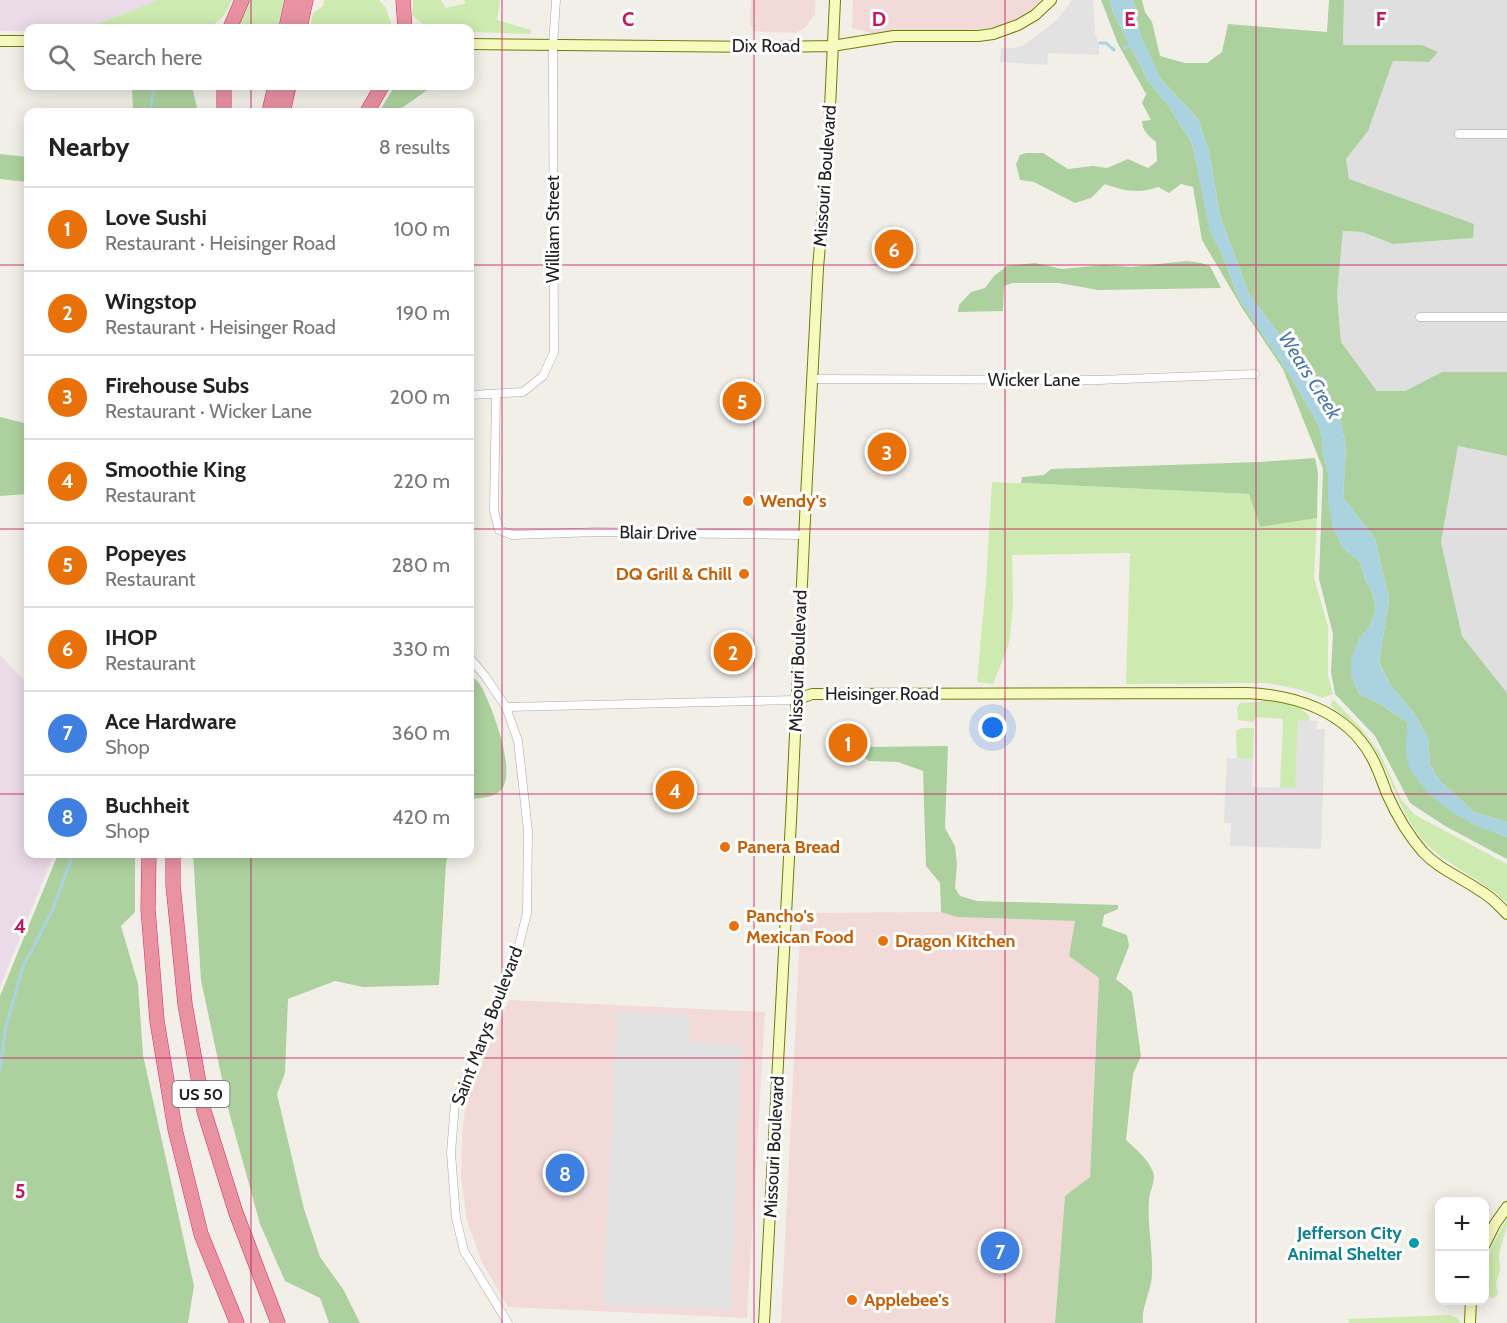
<!DOCTYPE html>
<meta charset="utf-8">
<style>
:root{--surface:#fff;--page:#f2f2f2;--text:#222;--muted:#767676;--line:#e0e0e0;--accent:#2563eb}
body{margin:0;font-family:Cabin,sans-serif;background:var(--page);color:var(--text)}
.controls{position:absolute;right:18px;bottom:18px;display:grid;overflow:hidden;border-radius:12px;box-shadow:0 3px 15px #0003}
.controls button{width:54px;height:54px;display:grid;place-items:center;padding:0;border:0;border-bottom:2px solid var(--line);background:var(--surface);color:var(--text);font:30px sans-serif}
.you{position:absolute;left:993px;top:728px;width:21px;height:21px;margin:-15px;border:4px solid #fff;border-radius:50%;background:#1a73e8;box-shadow:0 0 0 9px #1a73e833}
.badge{display:grid;place-items:center;width:39px;height:39px;border-radius:50%;background:var(--accent);color:#fff;font-size:20px;font-weight:700}
.pin{position:absolute;translate:-50% -50%;border:3px solid #fff;box-shadow:0 2px 6px #0006}
.list{margin:0;padding:0;list-style:none}
h2{display:flex;justify-content:space-between;align-items:center;height:78px;margin:0;padding:0 24px;font-size:26px}
h2 small{font-size:20px;font-weight:400;color:var(--muted)}
.list li{display:grid;grid-template-columns:39px 1fr auto;gap:18px;align-items:center;box-sizing:border-box;height:84px;padding:0 24px;border-top:2px solid var(--line)}
.list b{display:block;font-size:22px;white-space:nowrap}
.list p{margin:0;font-size:20px;white-space:nowrap;color:var(--muted)}
.list em{font-size:20px;font-style:normal;color:var(--muted)}
.icon{flex:none;width:33px;height:33px;fill:none;stroke:currentColor;stroke-width:2;stroke-linecap:round;stroke-linejoin:round}
.map{position:relative;flex:none;width:1507px;height:1323px;overflow:hidden}
.search{position:absolute;background:var(--surface);box-shadow:0 3px 15px #0003;left:24px;top:24px;width:450px;height:66px;display:flex;align-items:center;gap:15px;box-sizing:border-box;padding:0 21px;border-radius:12px;color:var(--muted);font-size:22px}
.panel{position:absolute;background:var(--surface);box-shadow:0 3px 15px #0003;left:24px;top:108px;width:450px;height:750px;border-radius:12px}
.map>svg:first-child{display:block}
.residential{fill:#e0dfdf}
.commercial{fill:#f2dad9}
.industrial{fill:#ebdbe8}
.grass{fill:#cdebb0}
.forest{fill:#add19e}
.parking{fill:#e2e2e2}
.water{fill:#aad3df}
.lines{fill:none;stroke-linecap:round;stroke-linejoin:round}
.stream{stroke:#aad3df;stroke-width:3}
.street-casing{stroke:#a9a9a9;stroke-width:9}
.secondary-casing{stroke:#707d05;stroke-width:12}
.highway-casing{stroke:#dc2a67;stroke-width:15}
.street{stroke:#fff;stroke-width:8}
.secondary{stroke:#f7fabf;stroke-width:10}
.highway{stroke:#e892a2;stroke-width:14}
.grid{fill:none;stroke:#c2185b;stroke-width:1.5;stroke-opacity:0.55}
.food-dot{fill:#e8710a;stroke:#fff;stroke-width:2}
.culture-dot{fill:#0f9aa8;stroke:#fff;stroke-width:2}
.labels{text-anchor:middle;dominant-baseline:central;stroke-width:6;stroke-linejoin:round;paint-order:stroke}
.shield{fill:#fff;stroke:#646464;stroke-width:1.5}
.shield-label{font-size:16px;font-weight:bold;fill:#222}
.street-label{font-size:18px;fill:#222;stroke:#fff}
.food-label{font-size:18px;font-weight:bold;fill:#c56008;stroke:#fff;text-anchor:start}
.culture-label{font-size:18px;font-weight:bold;fill:#0d838f;stroke:#fff;text-anchor:end}
.water-label{font-size:20px;font-style:italic;fill:#4a7aab;stroke:#fff}
.grid-label{font-size:20px;text-anchor:middle;font-weight:bold;fill:#c2185b;stroke:#fff;stroke-width:6;stroke-linejoin:round;paint-order:stroke}
</style>
<div class="map">
<svg width="1507" height="1323" viewBox="0 0 1507 1323">
<rect width="100%" height="100%" fill="#f2efe9"/>
<path class="residential" d="M1344,0h163v372h-65l-37,19h-28l-36,-49 -4,-48 6,-63 19,1 31,12 80,-6 -124,-59 -3,-20 22,-28 25,-70 36,1 -7,-17h-79z
M1458,446l49,10v237l-45,-57 -21,-94z"/>
<path class="commercial" d="M751,0h64v14l-10,14 -10,5 -41,-2 -4,-6z
M853,0h188l-13,12 -15,9 -16,6 -31,3h-63l-28,4 -23,-6z
M945,912l12,5 119,4 -7,35 30,22 -9,199 -25,19 -10,127h-274l20,-410z
M509,1000l256,12 -18,306 -239,-11 -26,-45 -15,-41 -6,-45 1,-40 4,-36z"/>
<path class="industrial" d="M0,0h158l-68,27v1h-62v3h-28z
M0,655l28,30v169h26l-54,133z"/>
<path class="grass" d="M158,0h74c-6,14 -12,24 -28,28h-114v-1z
M247,0h37l-5,26 -36,1 -3,-3v-8z
M324,0h55l7,8 6,18 -6,2h-76l3,-15 10,-7z
M413,0h28l5,8 20,-5 -2,-3h36l-3,20 34,10v4l-61,-2v-4h-43l-15,-13z
M992,482l257,12 11,33 57,-9 -3,60 14,48v50l5,18 -11,4 -20,-8 -35,-7 -141,1 4,-131 -118,2 1,52 -4,37 -16,40 -16,-2 9,-100z
M1333,699l28,29 19,25 21,46 14,16 92,49v39c-25,-25 -60,-36 -84,-63 -23,-27 -30,-59 -47,-89 -11,-19 -28,-32 -45,-45z
M1266,701c14,1 33,3 43,15v5h-11l-2,67h-16l3,-69 -28,-2 -1,5 -16,-2 -1,-12 3,-5z
M1242,728h12l-1,31 -16,-1 -1,-27z
M1507,1220c0,13 -7,24 -8,37 0,5 2,11 1,14 -4,12 -5,11 -2,23l-5,5c-24,-11 3,-64 14,-79z
M1449,1315l8,3 4,5h-112l-1,-4z"/>
<path class="forest" d="M1101,0h9l3,12 35,69 19,23 25,39 19,90 11,21 16,43 48,72 33,56 3,14 1,15 5,18v29l14,46 18,15 6,20 6,9 4,18 -6,17 -11,13 -8,36 8,19 18,8 30,20 1,12 -2,16 65,73 36,14v22l-62,-33 -35,-23 -35,-67 -40,-42 -4,-22 2,-38 -14,-55 4,-110 -40,-100 -41,-61 -40,-68 -9,-53 -12,-3 -12,9 -11,-6c-19,7 -35,4 -53,-3l-14,14 -16,5 -41,-21 -14,-2 -4,-16 4,-9 6,-2h17l25,16 25,-3 14,2 21,-9 20,9 9,-7 -1,-19c-7,-6 -14,-11 -14,-21l9,-1 -9,-17 4,-9 -28,-50z
M1133,0h9l3,12 7,10 8,34 25,7h22l15,-11 6,-28 99,8 2,-32h15l-1,45h79l16,7 -9,10 -36,-1 -25,70 -22,28 3,20 125,45 -1,14 -80,6 -31,-12 -19,-1 -6,63 4,48 36,49h28l37,-19h65v84l-49,-10 -17,96 21,94 45,57v129l-33,-10 -34,-31 -10,-16 -2,-27 -15,-26 -24,-29 -10,-21 10,-63 -14,-60 -32,-42 3,-50 -7,-34 -90,-119 -29,-78 -11,-64 -11,-33 -38,-41 -21,-45 -3,-24z
M133,86h59l6,26h-65l-1,-24z
M402,86h31l-37,26h-17l14,-23z
M0,154l28,3v25l-28,-3z
M1187,261l14,2 9,3 11,22 -123,2 -39,-7h-46l-9,3 -1,25 -45,1 1,-7 12,-13 14,-4 9,-12 13,-10 28,-3 27,6 42,-4 27,2z
M0,417l28,7v70l-28,2z
M1315,458l3,15 -1,45 -57,9 -11,-33 -228,-11 1,-6 22,-2 7,-6 208,-7z
M470,673c4,5 9,9 12,15 10,19 33,79 21,99 -6,11 -22,11 -33,12z
M948,746l-3,82 10,18 2,18 -2,24 5,8 17,5 141,4v4l-14,6 -2,11 25,9 2,11 -13,33 16,13 9,64 -8,18 -7,66c10,9 22,19 27,32 3,9 -3,18 -4,27 -2,25 4,50 3,74 0,18 -11,33 -9,50h-88l10,-127 25,-19 9,-199 -30,-22 6,-35 -118,-4 -16,-5 -1,-29 -14,-17 -3,-95 -25,-9 -29,-1 -7,-6 3,-8z
M58,854h77v58l-14,14 17,58 5,71 51,231 -6,37h-188v-327z
M193,854h255l-2,9 -7,122 -76,2 -28,-6 -47,18 -3,74 -8,21 27,115 16,48 23,32 17,34h-31l-9,-25 -35,-17 -25,-57 -31,-112 -28,-132z"/>
<path class="parking" d="M1072,0h21l2,33 4,11v11l-51,-2 -1,12 -47,-3 1,-14h13l10,-3 33,-25z
M1298,720l20,1 -2,8h9l-4,120 -91,-3 1,-23h-7l3,-65 26,1 -1,28 43,1z
M617,1012l73,4 -1,26 52,2 -10,266 -128,-6z"/>
<path class="water" d="M1110,0h23l3,9 4,24 20,45 38,41 11,33 11,64 29,78 90,119 7,34 -3,50 32,42 14,60 -10,64 10,20 24,29 15,26 2,27 10,16 34,31 33,10v15c-34,-11 -64,-26 -87,-54 -5,-7 -12,-15 -13,-24 -3,-12 1,-25 0,-37l-30,-20 -18,-8 -8,-19v-16l8,-20 11,-13 6,-17 -4,-18 -6,-9 -6,-20 -18,-15 -9,-19 -5,-27v-29l-5,-18 -1,-15 -3,-14 -33,-56 -48,-72 -16,-43 -12,-22 -18,-89 -25,-39 -19,-23 -35,-69z"/>
<g class="lines">
<path class="stream" d="M1100,43h6l8,7
M1124,48l9,-3
M150,112l4,-26
M0,1070l6,-44 17,-59 30,-58 20,-55"/>
<defs>
<path id="street" d="M1459,134h48
M1420,317h87
M812,379l286,1 157,-6
M496,394l-2,117 5,19 13,5 85,-3 207,3
M470,395l53,-3 20,-16 11,-24 -1,-306 3,-46
M470,658l15,18 21,31 12,34 10,90 -1,82 -11,44 -61,146 -4,50 5,65 8,33 44,72
M506,707l290,-7"/>
<path id="secondary" d="M0,41h28
M470,44l302,3 60,-1 62,-10h84l15,-2 25,-9 17,-10 16,-15
M796,700l16,-6 435,-1c48,2 99,18 124,63 7,12 11,25 16,38 9,20 21,41 36,58 16,17 37,25 56,38 11,6 20,15 28,24
M1484,1246l11,-22 12,-17
M764,1323l27,-502 15,-324 12,-229 10,-117 7,-151
M1470,1323l1,-23"/>
<path id="highway" d="M403,0l2,28
M230,28l12,-28
M286,28l6,-28
M300,28l6,-28
M224,86v26
M269,112l6,-26
M283,112l6,-26
M367,112l15,-26
M149,854l-1,55 9,112 18,108 26,105 36,89
M173,854v31l12,119 19,107 32,102 42,110"/>
</defs>
<use href="#street" class="street-casing"/>
<use href="#secondary" class="secondary-casing"/>
<use href="#highway" class="highway-casing"/>
<use href="#street" class="street"/>
<use href="#secondary" class="secondary"/>
<use href="#highway" class="highway"/>
</g>
<path class="grid" d="M251,0v28M502,0v1323M754,0v1323M1005,0v1323M1256,0v1323M251,86v26M0,265h28M470,265h1037M0,529h28M470,529h1037M0,794h28M470,794h1037M251,854v469M0,1058h1507"/>
<g class="food-dot">
<circle cx="748" cy="501" r="6"/>
<circle cx="744" cy="574" r="6"/>
<circle cx="725" cy="847" r="6"/>
<circle cx="734" cy="926" r="6"/>
<circle cx="883" cy="941" r="6"/>
<circle cx="852" cy="1300" r="6"/>
</g>
<circle class="culture-dot" cx="1414" cy="1243" r="6"/>
<g class="labels">
<rect class="shield" x="172.5" y="1081" width="57" height="26" rx="4.5"/>
<g class="shield-label">
<text x="201" y="1094">US 50</text>
</g>
<g class="street-label">
<text x="766" y="46">Dix Road</text>
<text transform="translate(825 176) rotate(-86)">Missouri Boulevard</text>
<text transform="translate(553 229) rotate(-90)">William Street</text>
<text x="1034" y="380">Wicker Lane</text>
<text transform="translate(658 533) rotate(1)">Blair Drive</text>
<text transform="translate(798 661) rotate(-88)">Missouri Boulevard</text>
<text x="882" y="694">Heisinger Road</text>
<text transform="translate(487 1026) rotate(-69)">Saint Marys Boulevard</text>
<text transform="translate(774 1147) rotate(-87)">Missouri Boulevard</text>
</g>
<g class="food-label">
<text x="760" y="501">Wendy's</text>
<text x="732" y="574" text-anchor="end">DQ Grill &amp; Chill</text>
<text x="737" y="847">Panera Bread</text>
<text x="746" y="916">Pancho's<tspan x="746" dy="21">Mexican Food</tspan></text>
<text x="895" y="941">Dragon Kitchen</text>
<text x="864" y="1300">Applebee's</text>
</g>
<g class="culture-label">
<text x="1402" y="1233">Jefferson City<tspan x="1402" dy="21">Animal Shelter</tspan></text>
</g>
<g class="water-label">
<text transform="translate(1310 375) rotate(58)">Wears Creek</text>
</g>
</g>
<g class="grid-label">
<text x="628" y="26">C</text>
<text x="879" y="26">D</text>
<text x="1130" y="26">E</text>
<text x="1381" y="26">F</text>
<text x="20" y="933">4</text>
<text x="20" y="1198">5</text>
</g>
</svg>
<div class="controls">
<button>+</button>
<button>−</button>
</div>
<div class="you"></div>
<div class="pin badge" style="left:848px;top:743px;background:#e8710a">1</div>
<div class="pin badge" style="left:733px;top:652px;background:#e8710a">2</div>
<div class="pin badge" style="left:887px;top:452px;background:#e8710a">3</div>
<div class="pin badge" style="left:675px;top:790px;background:#e8710a">4</div>
<div class="pin badge" style="left:742px;top:401px;background:#e8710a">5</div>
<div class="pin badge" style="left:894px;top:249px;background:#e8710a">6</div>
<div class="pin badge" style="left:1000px;top:1251px;background:#3f7fe0">7</div>
<div class="pin badge" style="left:565px;top:1173px;background:#3f7fe0">8</div>
<div class="search"><svg class="icon" aria-label="search" viewBox="0 0 24 24"><circle cx="10" cy="10" r="6"/><path d="M15 15l6 6"/></svg>Search here</div>
<section class="panel">
<h2>Nearby<small>8 results</small></h2>
<ul class="list">
<li><span class="badge" style="background:#e8710a">1</span><div><b>Love Sushi</b><p>Restaurant · Heisinger Road</p></div><em>100 m</em></li>
<li><span class="badge" style="background:#e8710a">2</span><div><b>Wingstop</b><p>Restaurant · Heisinger Road</p></div><em>190 m</em></li>
<li><span class="badge" style="background:#e8710a">3</span><div><b>Firehouse Subs</b><p>Restaurant · Wicker Lane</p></div><em>200 m</em></li>
<li><span class="badge" style="background:#e8710a">4</span><div><b>Smoothie King</b><p>Restaurant</p></div><em>220 m</em></li>
<li><span class="badge" style="background:#e8710a">5</span><div><b>Popeyes</b><p>Restaurant</p></div><em>280 m</em></li>
<li><span class="badge" style="background:#e8710a">6</span><div><b>IHOP</b><p>Restaurant</p></div><em>330 m</em></li>
<li><span class="badge" style="background:#3f7fe0">7</span><div><b>Ace Hardware</b><p>Shop</p></div><em>360 m</em></li>
<li><span class="badge" style="background:#3f7fe0">8</span><div><b>Buchheit</b><p>Shop</p></div><em>420 m</em></li>
</ul>
</section>
</div>
